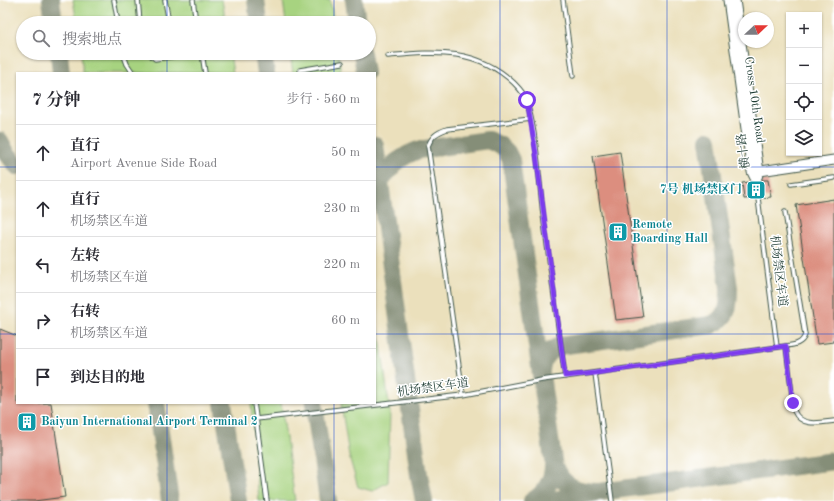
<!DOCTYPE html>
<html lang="zh">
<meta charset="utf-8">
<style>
:root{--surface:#fff;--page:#f7f7f7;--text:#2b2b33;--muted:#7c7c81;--line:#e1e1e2}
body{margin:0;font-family:"Old Standard TT","Noto Serif SC",serif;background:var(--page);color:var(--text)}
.controls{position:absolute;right:12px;top:12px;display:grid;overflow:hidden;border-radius:0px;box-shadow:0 1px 3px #0004}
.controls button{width:36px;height:36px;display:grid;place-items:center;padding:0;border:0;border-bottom:1px solid var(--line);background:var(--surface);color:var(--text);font:20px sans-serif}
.compass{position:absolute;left:738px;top:12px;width:36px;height:36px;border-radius:50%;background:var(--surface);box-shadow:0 1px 3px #0004;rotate:68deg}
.stop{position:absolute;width:12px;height:12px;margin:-9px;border:3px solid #7c3aed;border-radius:50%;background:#fff}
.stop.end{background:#7c3aed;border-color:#fff;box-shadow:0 1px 4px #0008}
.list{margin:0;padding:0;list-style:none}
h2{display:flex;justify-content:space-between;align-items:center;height:52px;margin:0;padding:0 16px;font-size:17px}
h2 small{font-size:13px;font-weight:400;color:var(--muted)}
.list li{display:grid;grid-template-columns:26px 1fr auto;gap:12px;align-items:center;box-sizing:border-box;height:56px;padding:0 16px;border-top:1px solid var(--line)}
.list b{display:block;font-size:15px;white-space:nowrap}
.list p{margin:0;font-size:13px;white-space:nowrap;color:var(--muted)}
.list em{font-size:13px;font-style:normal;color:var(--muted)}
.icon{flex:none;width:22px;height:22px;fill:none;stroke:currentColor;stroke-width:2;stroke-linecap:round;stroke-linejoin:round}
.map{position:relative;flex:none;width:834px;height:501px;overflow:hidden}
.search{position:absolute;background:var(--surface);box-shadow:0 1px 3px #0004;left:16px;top:16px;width:360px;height:44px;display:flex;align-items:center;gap:10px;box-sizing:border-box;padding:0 14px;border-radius:22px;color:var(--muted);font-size:15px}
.panel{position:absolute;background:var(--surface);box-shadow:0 1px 3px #0004;left:16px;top:72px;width:360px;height:332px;border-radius:0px}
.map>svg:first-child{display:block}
.green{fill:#a7d380;stroke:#63885a}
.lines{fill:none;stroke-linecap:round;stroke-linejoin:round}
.taxiway{stroke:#858e78;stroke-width:18}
.building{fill:#dc8e7f}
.service-casing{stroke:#3e5548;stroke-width:5.5}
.tertiary-casing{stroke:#3e5548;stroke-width:11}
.service{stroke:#fff;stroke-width:3.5}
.tertiary{stroke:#fff;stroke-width:9}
.route{stroke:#7c3aed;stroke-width:5}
.grid{fill:none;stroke:#1d4ed8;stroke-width:1;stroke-opacity:0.55}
.labels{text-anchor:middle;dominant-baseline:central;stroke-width:3;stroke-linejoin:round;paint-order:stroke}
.street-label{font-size:12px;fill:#1f3d34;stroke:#fff}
.culture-label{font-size:12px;font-weight:bold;fill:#0d838f;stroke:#fff;text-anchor:start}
</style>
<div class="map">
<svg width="834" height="501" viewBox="0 0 834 501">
<rect width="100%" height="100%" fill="#fff"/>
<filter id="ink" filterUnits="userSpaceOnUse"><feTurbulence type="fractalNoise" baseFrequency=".025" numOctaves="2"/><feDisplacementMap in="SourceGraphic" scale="8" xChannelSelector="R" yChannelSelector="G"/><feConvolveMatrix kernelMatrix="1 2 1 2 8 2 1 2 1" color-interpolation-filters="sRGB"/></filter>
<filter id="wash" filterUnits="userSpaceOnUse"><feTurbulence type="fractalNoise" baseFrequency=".012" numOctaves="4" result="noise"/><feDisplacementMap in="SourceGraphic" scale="16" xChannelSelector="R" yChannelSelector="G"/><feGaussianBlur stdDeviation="0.9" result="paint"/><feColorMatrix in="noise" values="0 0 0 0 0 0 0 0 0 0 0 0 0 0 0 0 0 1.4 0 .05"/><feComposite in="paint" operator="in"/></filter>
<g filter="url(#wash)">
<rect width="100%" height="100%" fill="#ebe0bc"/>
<path class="green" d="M73,0h149l4,23h-149z
M283,0h47l4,23h-48z
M81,53h149l3,20h-150z
M290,53h48l3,20h-48z
M375,322l5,16 10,74 -2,70 -16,9 -14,-4 -9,-31 -8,-53h34z
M251,403h30l14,98h-36z"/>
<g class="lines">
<path class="taxiway" d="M51,0l3,23
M256,0l3,23
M354,0l3,23
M59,53l2,20
M263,53l3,20
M362,53l3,20
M0,141l6,11 11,14
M375,145l34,257 10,73 5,26
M375,187l21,-25 11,-7 11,-5 70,-10 13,6 6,6 4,8 1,8 42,299c10,20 23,25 45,25
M541,371c1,-13 6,-19 18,-25l152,-21c18,-8 18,-19 18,-37l-21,-148
M156,403l14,98
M223,403l15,98
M314,403l14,98
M532,501c14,-8 22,-23 21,-39
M547,501l52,-9 235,-31"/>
</g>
<g id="blocks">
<path class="building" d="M620,152l23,165 -27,3 -23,-164z
M762,180h6l3,17 -10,1 -3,-3 -2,1 -1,2 -11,1 -2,-16 8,-1 2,3 5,1 3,-2z
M834,199v143l-17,2 -21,-139z
M0,329l17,7v67h34l14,94 -31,4h-34z"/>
</g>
</g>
<g filter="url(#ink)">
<use href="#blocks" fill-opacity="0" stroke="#3e5548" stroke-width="1"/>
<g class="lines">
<defs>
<path id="service" d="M114,0l4,23
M138,0l2,23
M165,0l4,23
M193,0l3,23
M563,0l10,76
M123,53l4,11 6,9
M148,53l7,6 42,-6
M202,53l3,20
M388,56c46,-4 88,-9 126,27 4,4 12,13 13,19 10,34 12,77 16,112 7,54 15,108 22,163
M300,70l42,-7
M791,184l43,-6
M758,198l19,149
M785,212l20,123c-3,9 -11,10 -19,11
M595,373l17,128
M463,395l-35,-249c4,-10 8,-13 19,-17l84,-10
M254,403l13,98
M256,419l207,-24 79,-15 244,-34 8,65c7,16 25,12 40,10"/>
<path id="tertiary" d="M728,0l24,172 4,8
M735,0l24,172 -3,8
M754,172l80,-12"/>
</defs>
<use href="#service" class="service-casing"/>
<use href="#tertiary" class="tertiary-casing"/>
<use href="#service" class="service"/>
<use href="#tertiary" class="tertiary"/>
</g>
</g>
<g class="lines" filter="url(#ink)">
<path class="route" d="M527,100l9,54 29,222 30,-3 191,-27 7,57"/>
</g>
<path class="grid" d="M167,0v23M334,0v23M500,0v501M667,0v501M167,53v20M334,53v20M0,167h17M375,167h459M0,334h17M375,334h459M167,403v98M334,403v98"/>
<defs>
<symbol id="building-square" viewBox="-11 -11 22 22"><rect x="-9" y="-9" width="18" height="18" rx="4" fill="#0f9aa8" stroke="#fff"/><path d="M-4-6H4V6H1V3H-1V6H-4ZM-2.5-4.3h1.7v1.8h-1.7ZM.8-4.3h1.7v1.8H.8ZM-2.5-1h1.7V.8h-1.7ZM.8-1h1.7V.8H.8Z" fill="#fff"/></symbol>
</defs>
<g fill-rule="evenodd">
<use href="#building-square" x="745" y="179" width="22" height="22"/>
<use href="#building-square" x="607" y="221" width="22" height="22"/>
<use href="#building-square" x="16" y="411" width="22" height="22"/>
</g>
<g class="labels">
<g class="street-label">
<text transform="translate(754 100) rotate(82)">Cross 10th Road</text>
<text transform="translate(744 151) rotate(-97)">横十路</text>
<text transform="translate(778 271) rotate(83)">机场禁区车道</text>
<text transform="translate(433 388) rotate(-8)">机场禁区车道</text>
</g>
<g class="culture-label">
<text x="742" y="190" text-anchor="end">7号 机场禁区门</text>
<text x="632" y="225">Remote<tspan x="632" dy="14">Boarding Hall</tspan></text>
<text x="41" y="422">Baiyun International Airport Terminal 2</text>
</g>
</g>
</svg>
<div class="controls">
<button>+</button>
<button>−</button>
<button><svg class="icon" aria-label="locate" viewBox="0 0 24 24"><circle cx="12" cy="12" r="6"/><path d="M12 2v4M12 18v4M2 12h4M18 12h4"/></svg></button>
<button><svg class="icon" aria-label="layers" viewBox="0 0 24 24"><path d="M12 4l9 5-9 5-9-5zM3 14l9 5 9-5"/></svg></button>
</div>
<svg class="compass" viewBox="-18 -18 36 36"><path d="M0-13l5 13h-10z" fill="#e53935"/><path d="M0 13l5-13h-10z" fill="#7c7c81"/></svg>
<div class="stop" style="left:527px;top:100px"></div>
<div class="stop end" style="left:793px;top:403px"></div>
<div class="search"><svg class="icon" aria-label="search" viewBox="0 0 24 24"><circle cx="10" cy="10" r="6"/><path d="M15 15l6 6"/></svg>搜索地点</div>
<section class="panel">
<h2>7 分钟<small>步行 · 560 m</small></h2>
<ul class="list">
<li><svg class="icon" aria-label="ahead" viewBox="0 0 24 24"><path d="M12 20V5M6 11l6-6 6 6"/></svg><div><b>直行</b><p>Airport Avenue Side Road</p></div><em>50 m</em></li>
<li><svg class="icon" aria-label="ahead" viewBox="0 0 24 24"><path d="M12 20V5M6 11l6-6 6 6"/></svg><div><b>直行</b><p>机场禁区车道</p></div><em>230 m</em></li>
<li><svg class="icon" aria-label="left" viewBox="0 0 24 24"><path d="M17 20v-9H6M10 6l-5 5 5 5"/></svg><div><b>左转</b><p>机场禁区车道</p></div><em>220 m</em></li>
<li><svg class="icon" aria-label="right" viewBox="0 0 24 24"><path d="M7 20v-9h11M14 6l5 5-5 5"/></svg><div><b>右转</b><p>机场禁区车道</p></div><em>60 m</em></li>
<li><svg class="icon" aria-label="arrive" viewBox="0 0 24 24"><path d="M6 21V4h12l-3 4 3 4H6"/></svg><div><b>到达目的地</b></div></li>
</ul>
</section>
</div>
